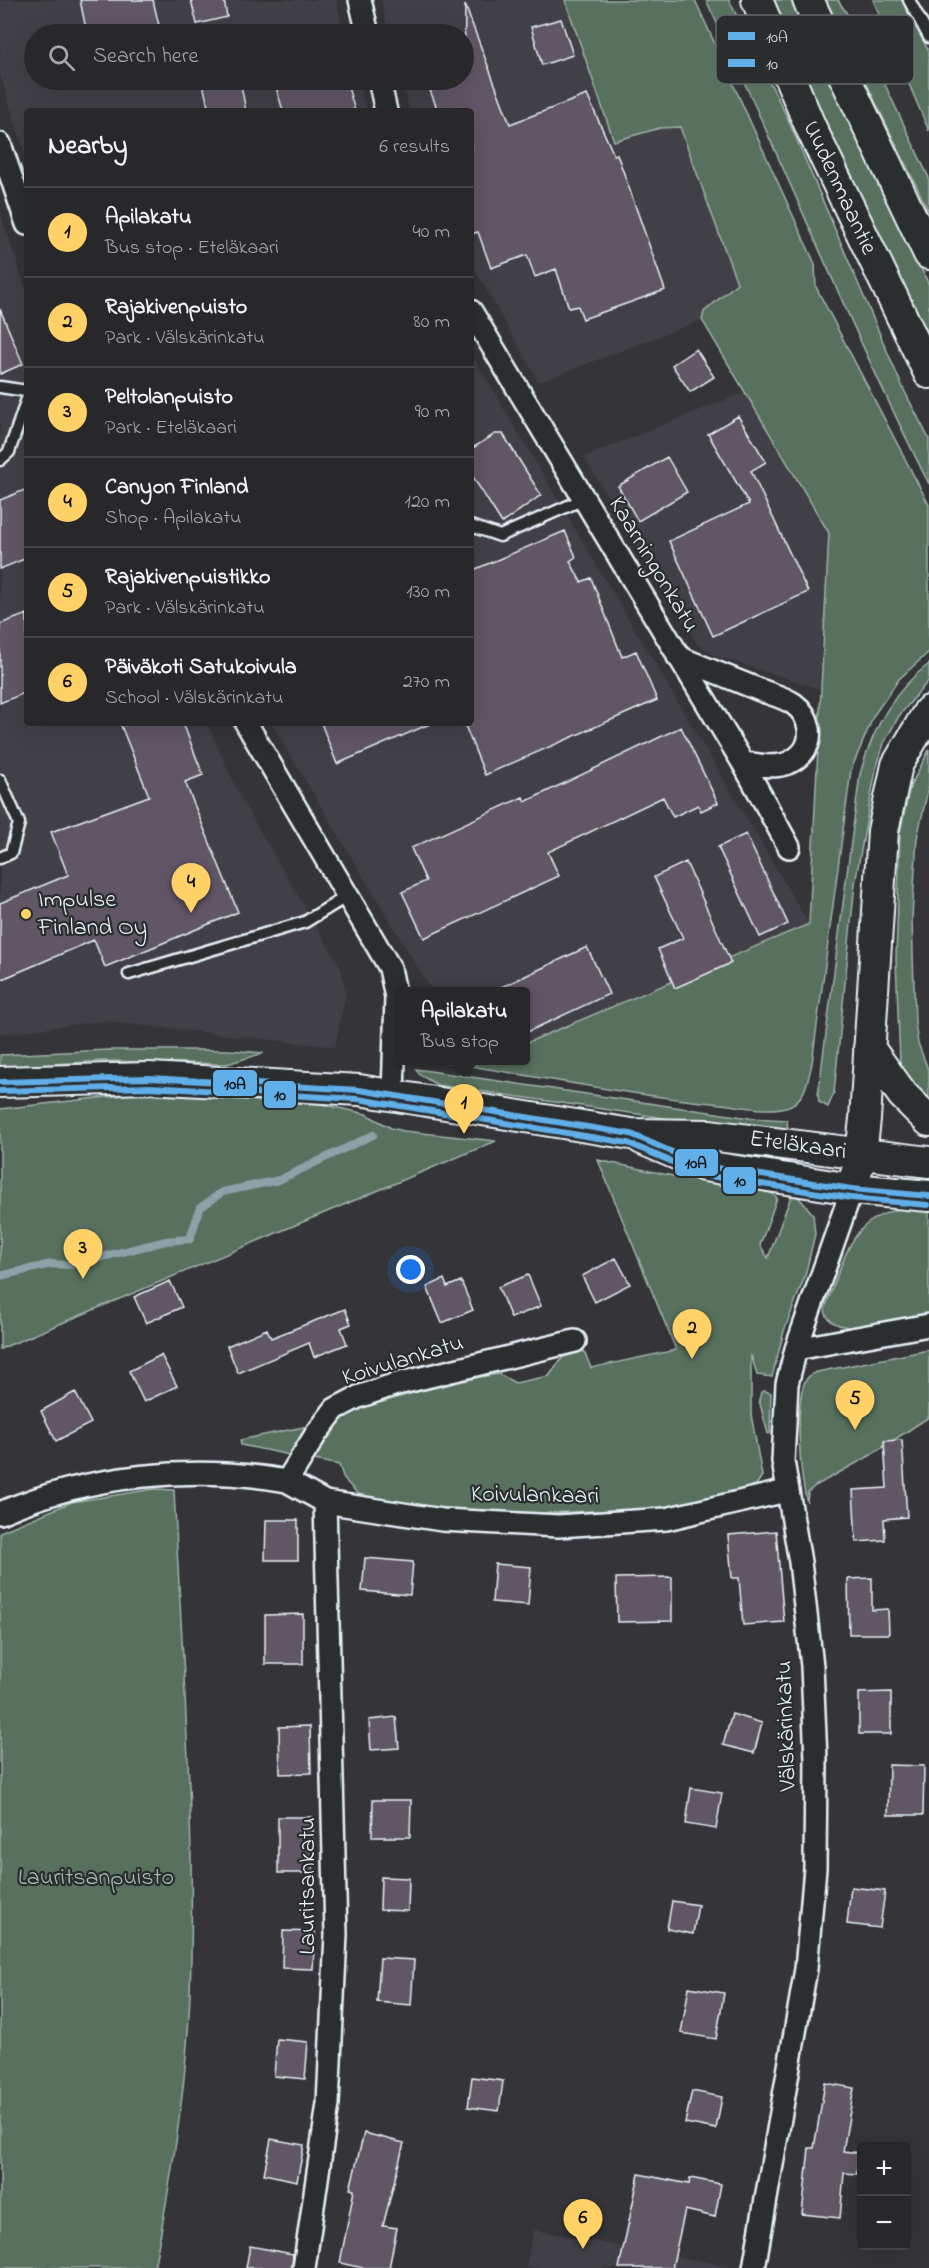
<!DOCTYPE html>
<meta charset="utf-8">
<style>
:root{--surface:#28282b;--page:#303033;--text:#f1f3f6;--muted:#a5a6a9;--line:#444447;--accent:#ffd166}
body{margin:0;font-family:"Indie Flower",sans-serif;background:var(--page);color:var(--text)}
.controls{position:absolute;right:18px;bottom:18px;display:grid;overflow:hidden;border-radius:6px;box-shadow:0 6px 24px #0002}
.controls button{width:54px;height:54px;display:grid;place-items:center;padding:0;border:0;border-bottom:2px solid var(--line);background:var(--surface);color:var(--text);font:30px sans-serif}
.you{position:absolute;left:411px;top:1270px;width:21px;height:21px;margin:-15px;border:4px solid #fff;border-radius:50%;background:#1a73e8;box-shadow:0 0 0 9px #1a73e833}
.badge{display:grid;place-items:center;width:39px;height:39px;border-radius:50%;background:var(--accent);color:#111;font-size:20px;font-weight:700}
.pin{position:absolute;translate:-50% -50px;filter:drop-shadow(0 2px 3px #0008)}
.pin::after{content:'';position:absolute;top:32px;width:21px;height:18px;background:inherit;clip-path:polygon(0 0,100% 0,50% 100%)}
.popup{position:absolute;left:398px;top:987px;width:132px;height:78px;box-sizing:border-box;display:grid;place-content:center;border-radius:6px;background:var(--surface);filter:drop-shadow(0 2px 4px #0005);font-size:20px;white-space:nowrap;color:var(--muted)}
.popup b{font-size:22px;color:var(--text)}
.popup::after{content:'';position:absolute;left:50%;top:100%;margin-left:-12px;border:12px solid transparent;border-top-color:var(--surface)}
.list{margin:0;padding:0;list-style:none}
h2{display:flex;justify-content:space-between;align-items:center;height:78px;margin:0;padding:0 24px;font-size:26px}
h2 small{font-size:20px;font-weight:400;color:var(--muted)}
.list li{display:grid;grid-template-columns:39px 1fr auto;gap:18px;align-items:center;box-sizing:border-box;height:90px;padding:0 24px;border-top:2px solid var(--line)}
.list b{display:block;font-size:22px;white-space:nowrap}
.list p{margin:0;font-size:20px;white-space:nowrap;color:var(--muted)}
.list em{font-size:20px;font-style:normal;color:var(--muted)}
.icon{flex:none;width:33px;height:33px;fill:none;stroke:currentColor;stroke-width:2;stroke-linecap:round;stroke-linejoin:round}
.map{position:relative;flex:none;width:929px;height:2268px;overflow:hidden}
.search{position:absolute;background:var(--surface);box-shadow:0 6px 24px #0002;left:24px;top:24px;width:450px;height:66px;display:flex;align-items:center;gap:15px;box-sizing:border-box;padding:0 21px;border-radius:33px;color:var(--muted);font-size:22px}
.panel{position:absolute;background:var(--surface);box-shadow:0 6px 24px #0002;left:24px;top:108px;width:450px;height:618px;border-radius:6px}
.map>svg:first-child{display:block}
.built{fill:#423f46}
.green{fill:#58715e;stroke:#a0b1ab;stroke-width:1.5}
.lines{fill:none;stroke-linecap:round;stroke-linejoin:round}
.stream{stroke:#8ca1a8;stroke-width:8}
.building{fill:#615766;stroke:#e8f1f8;stroke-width:1.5}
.service-casing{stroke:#e8f1f8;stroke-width:15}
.minor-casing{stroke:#e8f1f8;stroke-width:26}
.secondary-casing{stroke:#e8f1f8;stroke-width:34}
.service{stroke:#2a2d2e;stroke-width:10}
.minor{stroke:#2a2d2e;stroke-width:21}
.secondary{stroke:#2a2d2e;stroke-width:30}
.bus-1-casing{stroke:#2a2d2e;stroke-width:10}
.bus-2-casing{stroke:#2a2d2e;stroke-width:10}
.bus-1{stroke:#60afe8;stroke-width:6}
.bus-2{stroke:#60afe8;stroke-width:6}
.poi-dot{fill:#ffd166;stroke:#2a2d2e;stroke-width:2}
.labels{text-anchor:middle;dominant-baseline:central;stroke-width:4.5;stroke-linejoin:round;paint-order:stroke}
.street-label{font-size:24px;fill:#e8f1f8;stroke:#2a2d2e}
.poi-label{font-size:24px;fill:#e8f1f8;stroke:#2a2d2e;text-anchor:start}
.park-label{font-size:24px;fill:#a7b7b3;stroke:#2a2d2e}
.key{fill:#2a2d2e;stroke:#63686b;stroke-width:1.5}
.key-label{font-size:16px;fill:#e8f1f8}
.line-badge{stroke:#2a2d2e;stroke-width:2}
.pale-badge-label{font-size:16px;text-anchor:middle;font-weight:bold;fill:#111}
</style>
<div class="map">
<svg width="929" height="2268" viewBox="0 0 929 2268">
<rect width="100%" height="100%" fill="#353539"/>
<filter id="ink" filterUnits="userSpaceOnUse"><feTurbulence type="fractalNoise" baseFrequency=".0167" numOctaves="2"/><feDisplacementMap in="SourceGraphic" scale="12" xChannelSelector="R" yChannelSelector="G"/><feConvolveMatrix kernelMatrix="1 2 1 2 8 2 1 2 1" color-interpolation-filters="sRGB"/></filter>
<g filter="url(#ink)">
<path class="built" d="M0,0h336l8,34h-310v46h323l10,31h-340v48l-27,-85z
M381,0h184l49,141 46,-13 20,-1 57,157 -33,28 -2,8 -163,62 -68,-119v-152h-61l-9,-31h63v-46h-75z
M0,213l27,79v431h180l34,76 100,169 5,25 -11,54 -233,-26 -102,13z
M471,353l338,571 -283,119v-51l-94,-1 -161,-268h200z
M745,392l84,141 -3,158 -112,-36 -17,-11 -113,-187z
M533,2230l205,38h-212z"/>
<path class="green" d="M565,0h130l120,264 1,23 113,218v147l-30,27 -25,36 -23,55 -39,293c-4,16 -6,36 -23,43 -20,7 -48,0 -68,-2 -94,-9 -187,-28 -281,-43h33l3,3 7,-3 43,-1v-17l283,-119 20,-391 -127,-213 2,-8 33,-29 -57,-156 -20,1 -46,13z
M706,0h23l58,117 115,269 27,53v45c-80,-158 -146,-323 -223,-484z
M772,0h22l135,285v58l-109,-226z
M826,0h12l25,38 66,140v34z
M873,0h30l26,52v79z
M929,664v16l-30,36 -15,27 -8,26 -21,114 -21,210 -6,14 -9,-5 -1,-7 42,-321c12,-43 32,-83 69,-110z
M929,750v35l-12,53 -5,79 3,106 3,20 11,29v28l-27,-27 -2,-10 -4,-104 4,-126 10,-46z
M108,1050h120l36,3 -37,11 -122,-3 -105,6v-12z
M416,1069l334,49 37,2 1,12 -34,-1 -317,-46 -17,-10z
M151,1092l147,7 68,15 25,14 13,3 92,10 -496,208v-240z
M598,1160l75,16 96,15 8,7 -17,47 8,13 25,-67 20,23 2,20 -10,42 -21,55 -12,46 -15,-2 -6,-20v59l11,62 -6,9 -64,18 -46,6 -103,4 -61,-1 -51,-4 -73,-14 -14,-15 -5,-14 -98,-20 -1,-5 102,-21 17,-10 47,-14 54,-15 39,-6 16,9 34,-7 14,-19 21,-6 7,17 85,-18z
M929,1204v113c-21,4 -104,26 -104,-9 26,-66 25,-96 104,-104z
M929,1350v67l-58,38 -56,31 -7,6 -1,10c-7,-25 -12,-94 -3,-118 2,-7 7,-10 13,-12z
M765,1391l6,2 -1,40 -2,1 -9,-34 2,-8z
M154,1489l20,1c8,167 22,336 16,504 -3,92 -18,184 -36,274h-154v-736l72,-30z"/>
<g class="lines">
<path class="stream" d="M0,1276l51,-12 19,1 96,-24 24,-2 10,-31 22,-16 57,-12 94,-45"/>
</g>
<path class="building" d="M80,0h73l8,34h-74z
M191,0h33l3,17 -30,7z
M465,5l45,119 77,-29 27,60 3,-1 48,136 -82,29 -5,-13 -9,2 -13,-39 -21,8 -8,-22 -36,13 -13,-36 -7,2v-123h-33l-12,-31h38z
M561,19l12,36 -31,10 -11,-38z
M220,80h20l6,31h-37l-6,-27z
M274,80h72l9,31h-72z
M0,309l23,55 -23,10z
M696,349l18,28 -24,15 -18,-27z
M738,416l28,46 -15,9 57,121 -95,44 -44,-95 80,-37 -41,-70z
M495,434h8l38,61 -39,28 -31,-49v-25z
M667,457l20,35 -49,29 -20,-35z
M27,489v69l-27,11v-69z
M565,531l11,26 -6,4 11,21 10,-4 31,79 14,-6 21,49 -172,75 -21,-52h7v-152z
M27,614v78l-27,11v-79z
M120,723h63l20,52 -18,7 53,130 -133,55 -11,-27 -94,40v-77l68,-28 -17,-43 98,-36z
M321,723h111l-95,41z
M681,727l37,76 -17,8 -3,-6 -25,12 -10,-20 -115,55 11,24 -135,62 -22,-46 24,-11 -15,-33 112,-51 2,5z
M746,834l42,90 -28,13 -42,-90z
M686,862l45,101 -56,25 -17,-39 25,-11 -29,-61z
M587,947l22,47 -84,39v-41h-34z
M616,1258l14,26 -35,18 -13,-26z
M528,1275l13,31 -30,12 -13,-31z
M444,1279l3,8 14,-6 12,29 -31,13 -15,-36z
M170,1281l12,26 -36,16 -12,-26z
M345,1309l6,15 -10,4 6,16 -33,13 -5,-14 -71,30 -11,-27 40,-17 4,9z
M161,1355l16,31 -33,16 -15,-31z
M75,1392l16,31 -35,18 -15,-30z
M902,1440l5,77 -23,2 1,21 -29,2 -3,-52 34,-2 -3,-47z
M266,1520h32v40h-33z
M776,1531l8,91 -41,3 -4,-47h-7l-4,-43z
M365,1558l48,4 -3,33 -48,-4z
M495,1564l36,3 -3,38 -36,-3z
M672,1577v44l-55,1 -1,-44z
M872,1578v32l16,-1 1,25h-40l-1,-55z
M303,1614v50h-38v-49z
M891,1692v42h-32v-41z
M732,1714l30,9 -8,30 -31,-8z
M396,1717l3,31 -28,2 -2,-30z
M310,1726l1,47 -31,1 -1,-47z
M889,1765l35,1 -1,49h-35z
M691,1788l31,5 -6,36 -30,-5z
M373,1800h38l-1,37h-38z
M278,1817h35v56h-35z
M381,1877l28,1 -1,33 -28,-1z
M851,1887l34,4 -5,37 -33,-4z
M672,1901l26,4 -5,29 -26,-5z
M283,1931l32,1 -2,37 -31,-1z
M380,1958l34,2 -3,45 -34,-3z
M689,1987l35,6 -8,46 -35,-6z
M277,2039l31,3 -3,37 -31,-3z
M472,2077l31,4 -4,30 -31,-4z
M825,2083l29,5 -11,63 16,2 -2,21 -13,-1 -4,45 -38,-4 7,-66h5z
M692,2091l30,6 -6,32 -31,-6z
M364,2133l40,10 -21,83 14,2 -8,40h-26l-23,-5 14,-73 -4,-1z
M271,2139l33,6 -7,36 -33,-7z
M639,2174l50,10 1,-6 31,6 -6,33 -30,-7 -13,58h-53z
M250,2246l43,8 -1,14h-46z"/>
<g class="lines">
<defs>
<path id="service" d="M909,0l20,37
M0,387l27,4
M0,460l9,-8 18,-53
M471,526l29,10 84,-37
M0,780l19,43 -8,30 -11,5
M129,974l176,-52 44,-27"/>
<path id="minor" d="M360,0l8,34
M379,80l7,31
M0,144l27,80
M471,311l272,452 46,84
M678,657c27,11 54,22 82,33 10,4 24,7 34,14 15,11 21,33 9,48 -16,19 -38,14 -60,11
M246,723l144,245 6,29 -3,98
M796,1349l133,-24
M287,1481l38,21 117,18 116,6 108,-7 120,-28
M0,1513c87,-38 194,-49 287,-32l29,-47 19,-25 23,-12 35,-12 182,-44
M304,2268l24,-164 8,-170 -11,-432
M754,2268l52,-299 9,-101 1,-108 -4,-94 -12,-104 -17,-101 4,-77 9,-35 56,-160"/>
<path id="secondary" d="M757,0l54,128 118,245
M808,0l121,254
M869,1048l34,47 26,26
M0,1082l149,-4 210,12 272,44 78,1 220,27
M642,1139l62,27 148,23 77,7
M852,1189l9,-34 4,-36 18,-288 14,-66 32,-54"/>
</defs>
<use href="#service" class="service-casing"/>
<use href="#minor" class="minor-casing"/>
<use href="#secondary" class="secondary-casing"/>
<use href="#service" class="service"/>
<use href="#minor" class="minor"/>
<use href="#secondary" class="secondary"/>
<defs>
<path id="bus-1" d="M0,1082l149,-4 210,12 272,44 73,32 148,23 77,7"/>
<path id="bus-2" d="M0,1091l149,-4 209,12 270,44 75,32 148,23 77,7"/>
</defs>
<use href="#bus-1" class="bus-1-casing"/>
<use href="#bus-2" class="bus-2-casing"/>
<use href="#bus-1" class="bus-1"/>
<use href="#bus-2" class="bus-2"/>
</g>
</g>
<circle class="poi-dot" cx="26" cy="914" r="6"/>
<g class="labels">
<g class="street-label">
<text transform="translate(839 188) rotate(65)">Uudenmaantie</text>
<text transform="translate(653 565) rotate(59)">Kaarningonkatu</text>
<text transform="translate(798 1146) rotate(8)">Eteläkaari</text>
<text transform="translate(403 1361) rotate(-17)">Koivulankatu</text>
<text transform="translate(535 1496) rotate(1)">Koivulankaari</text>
<text transform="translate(787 1726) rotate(-92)">Välskärinkatu</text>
<text transform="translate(308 1886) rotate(-90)">Lauritsankatu</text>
</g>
<g class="poi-label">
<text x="38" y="900">Impulse<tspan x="38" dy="28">Finland Oy</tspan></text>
</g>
<g class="park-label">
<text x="96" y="1878">Lauritsanpuisto</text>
</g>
</g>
<rect x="716" y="15" width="198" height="69" rx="9" class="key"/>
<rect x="728" y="32" width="27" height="8" fill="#60afe8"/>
<rect x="728" y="59" width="27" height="8" fill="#60afe8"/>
<g class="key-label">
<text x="766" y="42">10A</text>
<text x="766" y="69">10</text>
</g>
<g class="line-badge">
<rect x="212" y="1069" width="46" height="28" rx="6" fill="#60afe8"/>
<rect x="263" y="1080" width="34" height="29" rx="6" fill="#60afe8"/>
<rect x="674" y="1148" width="45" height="29" rx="6" fill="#60afe8"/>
<rect x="722" y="1166" width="35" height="29" rx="6" fill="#60afe8"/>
</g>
<g class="pale-badge-label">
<text x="235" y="1089">10A</text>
<text x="280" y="1100">10</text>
<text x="696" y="1168">10A</text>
<text x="740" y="1186">10</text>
</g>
</svg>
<div class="controls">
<button>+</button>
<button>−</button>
</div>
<div class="you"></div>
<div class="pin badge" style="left:464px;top:1134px">1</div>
<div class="popup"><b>Apilakatu</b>Bus stop</div>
<div class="pin badge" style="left:692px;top:1359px">2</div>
<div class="pin badge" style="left:83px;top:1279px">3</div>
<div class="pin badge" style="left:191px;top:913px">4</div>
<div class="pin badge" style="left:855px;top:1430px">5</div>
<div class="pin badge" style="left:583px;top:2249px">6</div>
<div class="search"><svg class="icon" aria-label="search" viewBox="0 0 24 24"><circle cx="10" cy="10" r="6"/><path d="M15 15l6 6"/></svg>Search here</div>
<section class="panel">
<h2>Nearby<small>6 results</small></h2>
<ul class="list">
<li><span class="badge">1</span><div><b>Apilakatu</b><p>Bus stop · Eteläkaari</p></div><em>40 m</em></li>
<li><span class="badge">2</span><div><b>Rajakivenpuisto</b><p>Park · Välskärinkatu</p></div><em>80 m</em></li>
<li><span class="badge">3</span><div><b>Peltolanpuisto</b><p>Park · Eteläkaari</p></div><em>90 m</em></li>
<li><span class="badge">4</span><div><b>Canyon Finland</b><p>Shop · Apilakatu</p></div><em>120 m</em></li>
<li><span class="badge">5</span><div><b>Rajakivenpuistikko</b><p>Park · Välskärinkatu</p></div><em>130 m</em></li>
<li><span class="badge">6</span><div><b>Päiväkoti Satukoivula</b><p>School · Välskärinkatu</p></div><em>270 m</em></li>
</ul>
</section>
</div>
